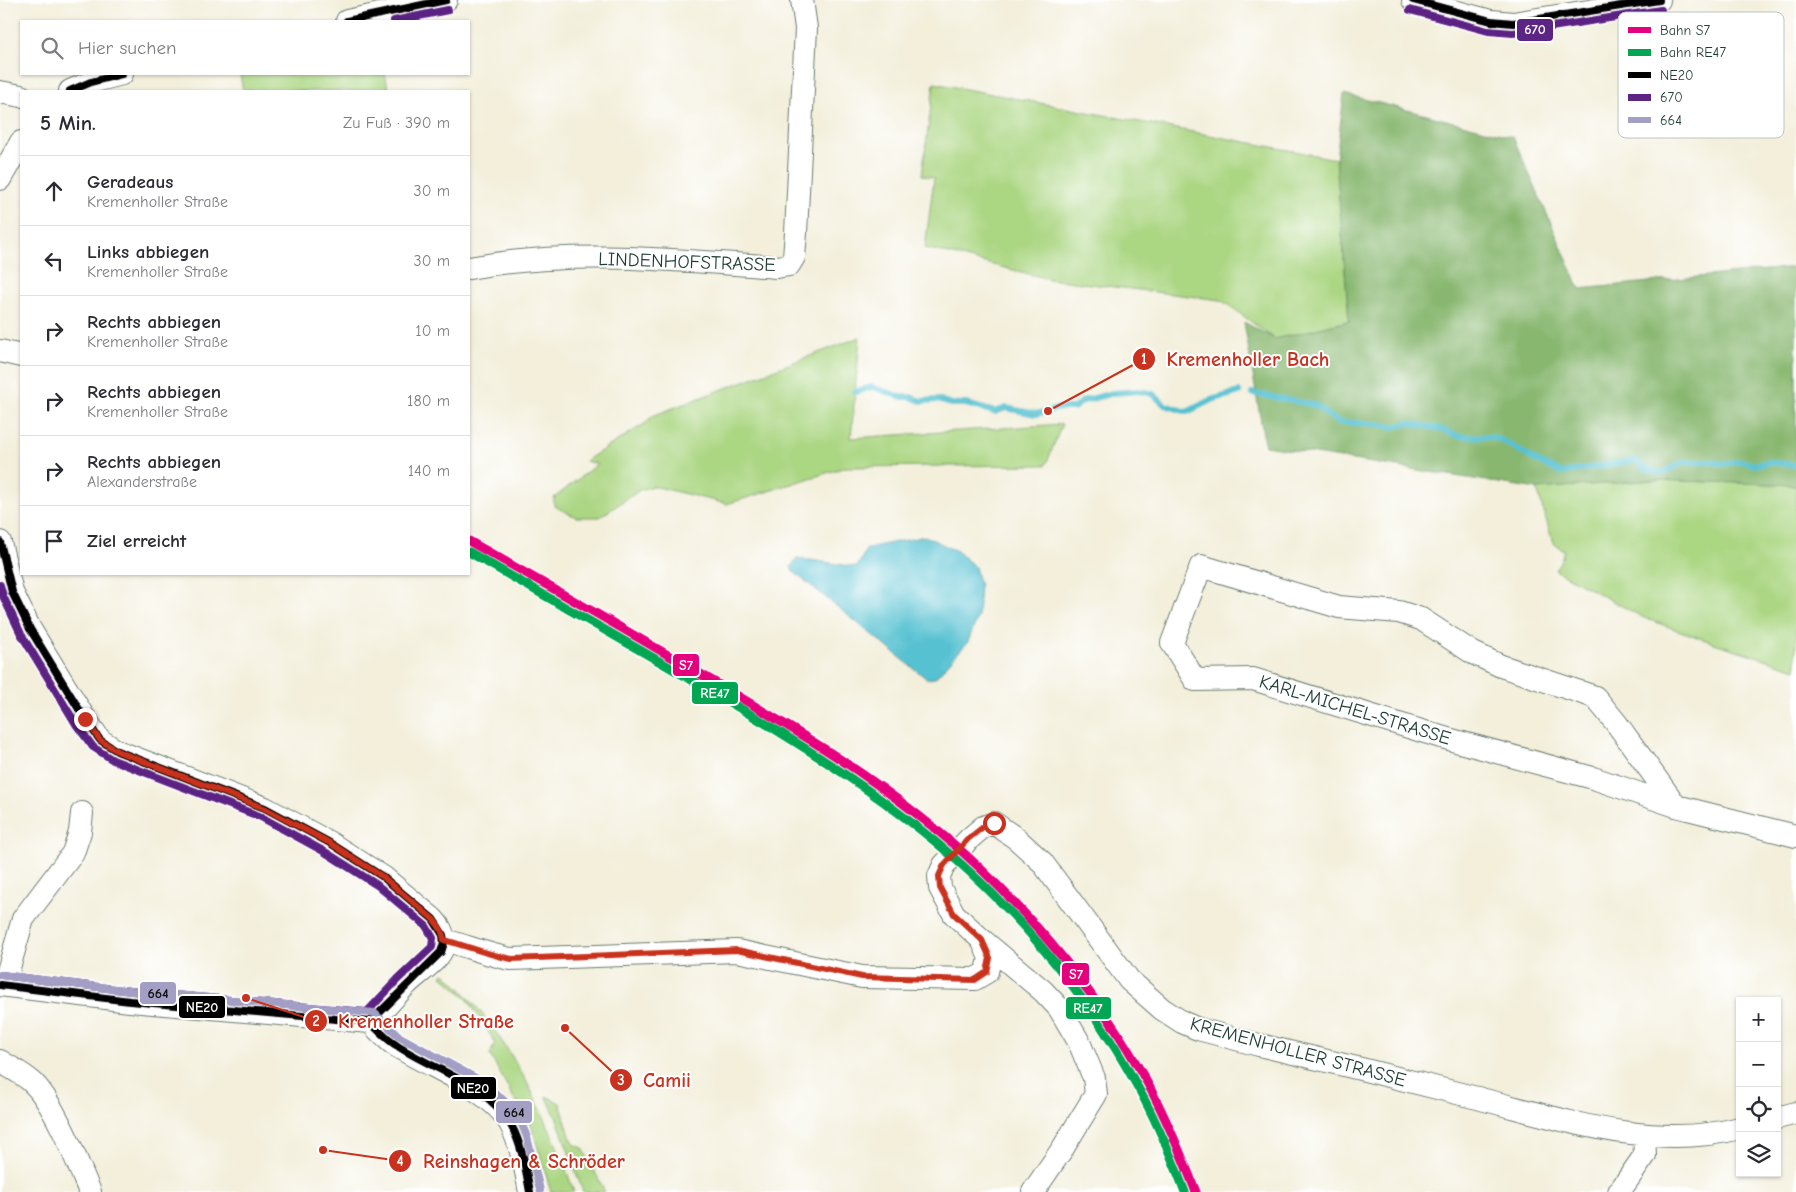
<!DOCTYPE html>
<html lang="de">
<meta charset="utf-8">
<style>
:root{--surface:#fff;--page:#f7f7f7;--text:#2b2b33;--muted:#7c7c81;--line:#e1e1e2}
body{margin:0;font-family:"Comic Neue",sans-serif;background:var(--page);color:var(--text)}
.controls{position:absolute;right:15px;bottom:15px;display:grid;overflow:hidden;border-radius:0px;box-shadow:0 1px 4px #0004}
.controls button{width:45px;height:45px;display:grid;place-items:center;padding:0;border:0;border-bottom:1px solid var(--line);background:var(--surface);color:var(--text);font:25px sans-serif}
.stop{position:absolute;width:15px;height:15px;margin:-11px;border:4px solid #c8321e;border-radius:50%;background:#fff}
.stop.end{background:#c8321e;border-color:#fff;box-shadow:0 1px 5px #0008}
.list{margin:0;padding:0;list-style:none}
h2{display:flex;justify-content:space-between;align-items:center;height:65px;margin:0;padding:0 20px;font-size:21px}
h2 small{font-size:16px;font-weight:400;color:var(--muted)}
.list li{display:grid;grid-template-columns:32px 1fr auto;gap:15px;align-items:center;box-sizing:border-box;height:70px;padding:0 20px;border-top:1px solid var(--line)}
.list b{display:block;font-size:19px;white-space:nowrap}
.list p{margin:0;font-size:16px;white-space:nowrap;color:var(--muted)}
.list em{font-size:16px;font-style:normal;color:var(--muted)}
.icon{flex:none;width:28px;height:28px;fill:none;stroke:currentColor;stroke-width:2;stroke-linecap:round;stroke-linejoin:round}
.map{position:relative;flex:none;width:1796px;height:1192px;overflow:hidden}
.search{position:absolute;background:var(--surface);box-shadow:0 1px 4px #0004;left:20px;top:20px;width:450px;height:55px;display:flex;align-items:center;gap:12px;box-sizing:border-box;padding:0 18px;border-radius:0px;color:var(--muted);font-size:19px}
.panel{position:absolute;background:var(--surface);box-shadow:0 1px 4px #0004;left:20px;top:90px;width:450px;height:485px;border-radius:0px}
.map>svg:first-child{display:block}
.green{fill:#abd682;stroke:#658a5b}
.forest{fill:#88b770;stroke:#547a52}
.water{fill:#56c1d1;stroke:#3a7f82}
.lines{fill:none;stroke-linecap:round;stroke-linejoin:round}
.stream{stroke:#56c1d1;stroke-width:6}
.minor-casing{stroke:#697b6e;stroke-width:24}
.minor{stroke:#fff;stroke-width:22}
.bus-1-casing{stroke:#fff;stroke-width:11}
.bus-2-casing{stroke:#fff;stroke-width:11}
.bus-3-casing{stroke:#fff;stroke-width:11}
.bus-1{stroke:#000;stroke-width:8}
.bus-2{stroke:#5c2483;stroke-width:8}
.bus-3{stroke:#a29ec4;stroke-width:8}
.rail-1-casing{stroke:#fff;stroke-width:12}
.rail-2-casing{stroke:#fff;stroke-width:12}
.rail-1{stroke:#e5007d;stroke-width:9}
.rail-2{stroke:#00a651;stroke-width:9}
.route{stroke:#c8321e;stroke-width:6}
.labels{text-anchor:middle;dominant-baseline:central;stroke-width:4;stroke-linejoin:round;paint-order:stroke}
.street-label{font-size:19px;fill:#1f3d34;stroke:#fff}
.key{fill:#fff;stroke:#bcc5c2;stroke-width:1}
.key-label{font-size:14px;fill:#1f3d34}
.leader{fill:none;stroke:#c8321e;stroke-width:2}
.callout-dot{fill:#c8321e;stroke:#fff;stroke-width:2}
.mark-label{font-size:15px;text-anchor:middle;font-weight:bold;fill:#fff}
.callout-label{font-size:20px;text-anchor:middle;font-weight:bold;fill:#c8321e;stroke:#fff;stroke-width:4;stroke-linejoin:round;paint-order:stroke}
.line-badge{stroke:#fff;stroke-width:2}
.badge-label{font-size:14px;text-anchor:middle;font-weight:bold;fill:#fff}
.pale-badge-label{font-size:14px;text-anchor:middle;font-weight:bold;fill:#111}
</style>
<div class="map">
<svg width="1796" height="1192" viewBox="0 0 1796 1192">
<rect width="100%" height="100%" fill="#fff"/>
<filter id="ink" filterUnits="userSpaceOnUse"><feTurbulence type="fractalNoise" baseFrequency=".02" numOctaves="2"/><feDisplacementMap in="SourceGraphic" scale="10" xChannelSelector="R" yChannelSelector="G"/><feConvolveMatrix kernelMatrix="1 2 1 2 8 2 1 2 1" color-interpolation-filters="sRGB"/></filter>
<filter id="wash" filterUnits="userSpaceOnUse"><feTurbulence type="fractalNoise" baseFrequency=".0096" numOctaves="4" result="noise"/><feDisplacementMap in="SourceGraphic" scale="20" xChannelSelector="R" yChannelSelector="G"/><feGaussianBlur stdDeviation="1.12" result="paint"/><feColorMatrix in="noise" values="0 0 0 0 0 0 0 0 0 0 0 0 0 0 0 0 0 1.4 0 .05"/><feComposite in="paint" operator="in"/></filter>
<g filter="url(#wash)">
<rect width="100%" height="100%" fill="#f3efdb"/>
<path class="green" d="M240,74h145l4,17h-146z
M934,83l402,76 13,162 -74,18 -54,-39 -172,-21 -124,-31 9,-70 -12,-3z
M860,337l-9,101 211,-14 -16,41 -200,2 -119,37 -74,-18 -13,4 -40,27h-24l-22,-11v-8l43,-34 -12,-3 61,-38 6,-7z
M1654,480l142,5v184l-85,-27 -67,-24 -89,-48 6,-10 3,-10 -11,-7 -16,-54z
M445,973c63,60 101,138 129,219h-23l-19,-64 -14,-27 -2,1 -26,-47 5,-13 -29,-45 -25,-22z
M546,1096l14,7 10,33 4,8 9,4 22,44h-22l-26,-73z"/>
<path class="forest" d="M1344,94l169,43 67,152 216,-22v218l-142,-5 -117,9 -272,-43 -21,-124 31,17 74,-18 -13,-162z"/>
<path class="water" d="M925,536l32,15 18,16 5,19 -2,30 -10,26 -33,36 -8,1 -133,-107 -3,-5 6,-9 60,9 10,-19z"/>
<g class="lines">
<path class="stream" d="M855,392l17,-5 29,10h10l10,4 17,-1 14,4h14l29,8 11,-4 30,6 24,-6h14l9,-7 30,-8 26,-2 14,3 12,11 22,7 24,-12 28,-8
M1252,393l63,12 23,17 41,2 14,3 16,-4 31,6 18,7 35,1 12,5 28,17 28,14 75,-13 8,8 18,5 22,-11h29l9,2 20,-3 12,4 15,-3 27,3"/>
</g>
</g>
<g filter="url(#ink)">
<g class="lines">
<defs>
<path id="minor" d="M1413,0l78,21 22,2 146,-23
M347,21l99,-21
M70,91l21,-9 31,-8
M0,92l21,4
M0,179l21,-37
M469,268c102,-19 206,-8 308,-1l12,-2 5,-8 2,-24 10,-205 -4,-28
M0,351l21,5
M0,542l12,50 18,37 55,90 15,21 17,11 148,57 65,35 53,34 50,42c7,8 13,16 10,28 -3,13 -28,28 -38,39 -12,12 -22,25 -35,36l-240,-21 -130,-16
M1676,806l-59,-82 -22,-27 -94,-31 -28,-13 -52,-34 -22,-7 -60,-5 -138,-41 -29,77 23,37 58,-1 188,58 152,41 83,28 120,30
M444,940c23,6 44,15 67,19l226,-8 125,26 113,2 12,-7 3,-14 -8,-18 -28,-26 -14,-26 -1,-12 5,-11 25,-26 14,-12 11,-4 23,16 25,23 87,118 33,29 20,13 16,7 61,16c70,16 140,33 210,51 87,21 180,56 271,32
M982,940l61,51 16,17 20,34 15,36 2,16 -33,54 -30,44
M4,985l19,-66 50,-66 7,-21 2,-19
M370,1022c8,7 16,17 25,23 34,22 98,44 116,80 10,20 15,46 19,67
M0,1061c11,7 23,13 32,21 22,20 46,82 58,110
M1777,1118l19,-5
M1619,1192l26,-37 -1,-19"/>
</defs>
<use href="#minor" class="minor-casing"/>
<use href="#minor" class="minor"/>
<defs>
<path id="bus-1" d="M1413,0l78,21 22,2 146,-23
M347,21l99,-21
M70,91l21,-9 31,-8
M0,542l12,50 18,37 55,90 15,21 17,11 148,57 65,35 53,34 50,42 10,16 1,8 -3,9 -71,70 -240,-21 -130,-16
M370,1022c8,8 16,17 26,23 37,25 92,39 115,80 11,20 15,45 19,67"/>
<path id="bus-2" d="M1410,10l78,21 25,2 148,-23
M394,21l54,-11
M0,585l3,11 18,38 55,90 17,23 20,13 148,57 64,35 52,33 49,41 7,12 -1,9 -34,32 -31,33 -236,-21 -130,-16"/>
<path id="bus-3" d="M1,975l130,16 243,22 26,24 81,44 28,24 11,15 7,17 13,53"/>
</defs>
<use href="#bus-1" class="bus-1-casing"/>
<use href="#bus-2" class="bus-2-casing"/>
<use href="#bus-3" class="bus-3-casing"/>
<use href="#bus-1" class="bus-1"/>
<use href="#bus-2" class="bus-2"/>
<use href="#bus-3" class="bus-3"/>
<defs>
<path id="rail-1" d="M469,541c73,41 146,83 218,125 103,60 206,120 293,202 67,64 125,137 169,218 18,34 33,70 47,106"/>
<path id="rail-2" d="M469,552c67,38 134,77 202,116 80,46 160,93 233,149 97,73 180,169 237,276 17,32 31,65 44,99"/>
</defs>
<use href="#rail-1" class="rail-1-casing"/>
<use href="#rail-2" class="rail-2-casing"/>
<use href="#rail-1" class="rail-1"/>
<use href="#rail-2" class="rail-2"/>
</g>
</g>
<g class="lines" filter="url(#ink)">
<path class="route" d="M85,719l15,21 17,11 147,57 66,35 53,34 50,42c6,7 10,12 11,21 23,6 44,15 68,19l225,-9 125,27 113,3 12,-8 3,-14 -8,-18 -28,-26 -14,-26 -1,-12 5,-11 24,-26 15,-12 11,-4"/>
</g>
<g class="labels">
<g class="street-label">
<text transform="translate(687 262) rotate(2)">LINDENHOFSTRASSE</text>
<text transform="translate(1355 710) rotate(17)">KARL-MICHEL-STRASSE</text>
<text transform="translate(1298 1052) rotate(15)">KREMENHOLLER STRASSE</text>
</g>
</g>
<rect x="1618" y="12" width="166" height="126" rx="8" class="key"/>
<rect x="1628" y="27" width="23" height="6" fill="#e5007d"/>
<rect x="1628" y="49" width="23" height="7" fill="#00a651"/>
<rect x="1628" y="72" width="23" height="6" fill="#000"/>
<rect x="1628" y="94" width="23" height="7" fill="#5c2483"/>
<rect x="1628" y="117" width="23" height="6" fill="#a29ec4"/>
<g class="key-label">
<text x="1660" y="35">Bahn S7</text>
<text x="1660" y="57">Bahn RE47</text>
<text x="1660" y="80">NE20</text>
<text x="1660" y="102">670</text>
<text x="1660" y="125">664</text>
</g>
<path class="leader" d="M1048 411L1144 359M246 998L316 1021M565 1028L621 1080M323 1150L400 1161"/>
<g class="callout-dot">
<circle cx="1048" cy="411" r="5"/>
<circle cx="246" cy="998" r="5"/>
<circle cx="565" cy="1028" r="5"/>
<circle cx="323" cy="1150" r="5"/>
<circle cx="1144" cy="359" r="12"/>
<circle cx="316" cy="1021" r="12"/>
<circle cx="621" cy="1080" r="12"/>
<circle cx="400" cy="1161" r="12"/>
</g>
<g class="mark-label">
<text x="1144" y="364">1</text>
<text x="316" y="1026">2</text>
<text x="621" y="1085">3</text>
<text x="400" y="1166">4</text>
</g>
<g class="callout-label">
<text x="1248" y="366">Kremenholler Bach</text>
<text x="426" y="1028">Kremenholler Straße</text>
<text x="667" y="1087">Camii</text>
<text x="524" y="1168">Reinshagen &amp; Schröder</text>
</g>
<g class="line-badge">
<rect x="1516" y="18" width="38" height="24" rx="5" fill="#5c2483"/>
<rect x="672" y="653" width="28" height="24" rx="5" fill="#e5007d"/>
<rect x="691" y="681" width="48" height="24" rx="5" fill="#00a651"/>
<rect x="1061" y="962" width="29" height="24" rx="5" fill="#e5007d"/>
<rect x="139" y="981" width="38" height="24" rx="5" fill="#a29ec4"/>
<rect x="178" y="995" width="48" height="24" rx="5" fill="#000"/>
<rect x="1065" y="996" width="47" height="24" rx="5" fill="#00a651"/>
<rect x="450" y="1076" width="47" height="24" rx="5" fill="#000"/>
<rect x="495" y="1100" width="38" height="24" rx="5" fill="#a29ec4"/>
</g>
<g class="badge-label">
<text x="1535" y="34">670</text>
<text x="686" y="670">S7</text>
<text x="715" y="698">RE47</text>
<text x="1076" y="979">S7</text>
<text x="202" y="1012">NE20</text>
<text x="1088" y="1013">RE47</text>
<text x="473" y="1093">NE20</text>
</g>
<g class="pale-badge-label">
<text x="158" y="998">664</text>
<text x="514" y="1117">664</text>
</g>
</svg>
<div class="controls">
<button>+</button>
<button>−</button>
<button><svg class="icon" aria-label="locate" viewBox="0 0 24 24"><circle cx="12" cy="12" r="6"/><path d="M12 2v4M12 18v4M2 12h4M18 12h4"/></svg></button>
<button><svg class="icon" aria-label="layers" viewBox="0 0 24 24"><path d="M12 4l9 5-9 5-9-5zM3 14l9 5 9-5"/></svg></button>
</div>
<div class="stop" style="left:994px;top:823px"></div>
<div class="stop end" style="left:85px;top:719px"></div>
<div class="search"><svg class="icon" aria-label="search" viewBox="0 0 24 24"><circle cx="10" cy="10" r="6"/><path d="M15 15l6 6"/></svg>Hier suchen</div>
<section class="panel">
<h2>5 Min.<small>Zu Fuß · 390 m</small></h2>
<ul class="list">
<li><svg class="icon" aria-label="ahead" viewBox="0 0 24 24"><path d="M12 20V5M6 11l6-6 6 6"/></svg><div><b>Geradeaus</b><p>Kremenholler Straße</p></div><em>30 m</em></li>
<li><svg class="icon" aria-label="left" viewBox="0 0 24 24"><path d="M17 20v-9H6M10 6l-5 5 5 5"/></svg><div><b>Links abbiegen</b><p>Kremenholler Straße</p></div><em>30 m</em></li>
<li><svg class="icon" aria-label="right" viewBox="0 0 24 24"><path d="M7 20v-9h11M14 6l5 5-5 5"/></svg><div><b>Rechts abbiegen</b><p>Kremenholler Straße</p></div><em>10 m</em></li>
<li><svg class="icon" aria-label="right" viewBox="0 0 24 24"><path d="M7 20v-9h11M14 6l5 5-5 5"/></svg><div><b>Rechts abbiegen</b><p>Kremenholler Straße</p></div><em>180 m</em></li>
<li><svg class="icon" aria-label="right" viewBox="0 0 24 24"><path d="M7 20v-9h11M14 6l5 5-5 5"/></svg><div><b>Rechts abbiegen</b><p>Alexanderstraße</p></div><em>140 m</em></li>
<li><svg class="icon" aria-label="arrive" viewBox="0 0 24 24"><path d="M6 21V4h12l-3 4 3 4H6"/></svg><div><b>Ziel erreicht</b></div></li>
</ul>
</section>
</div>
